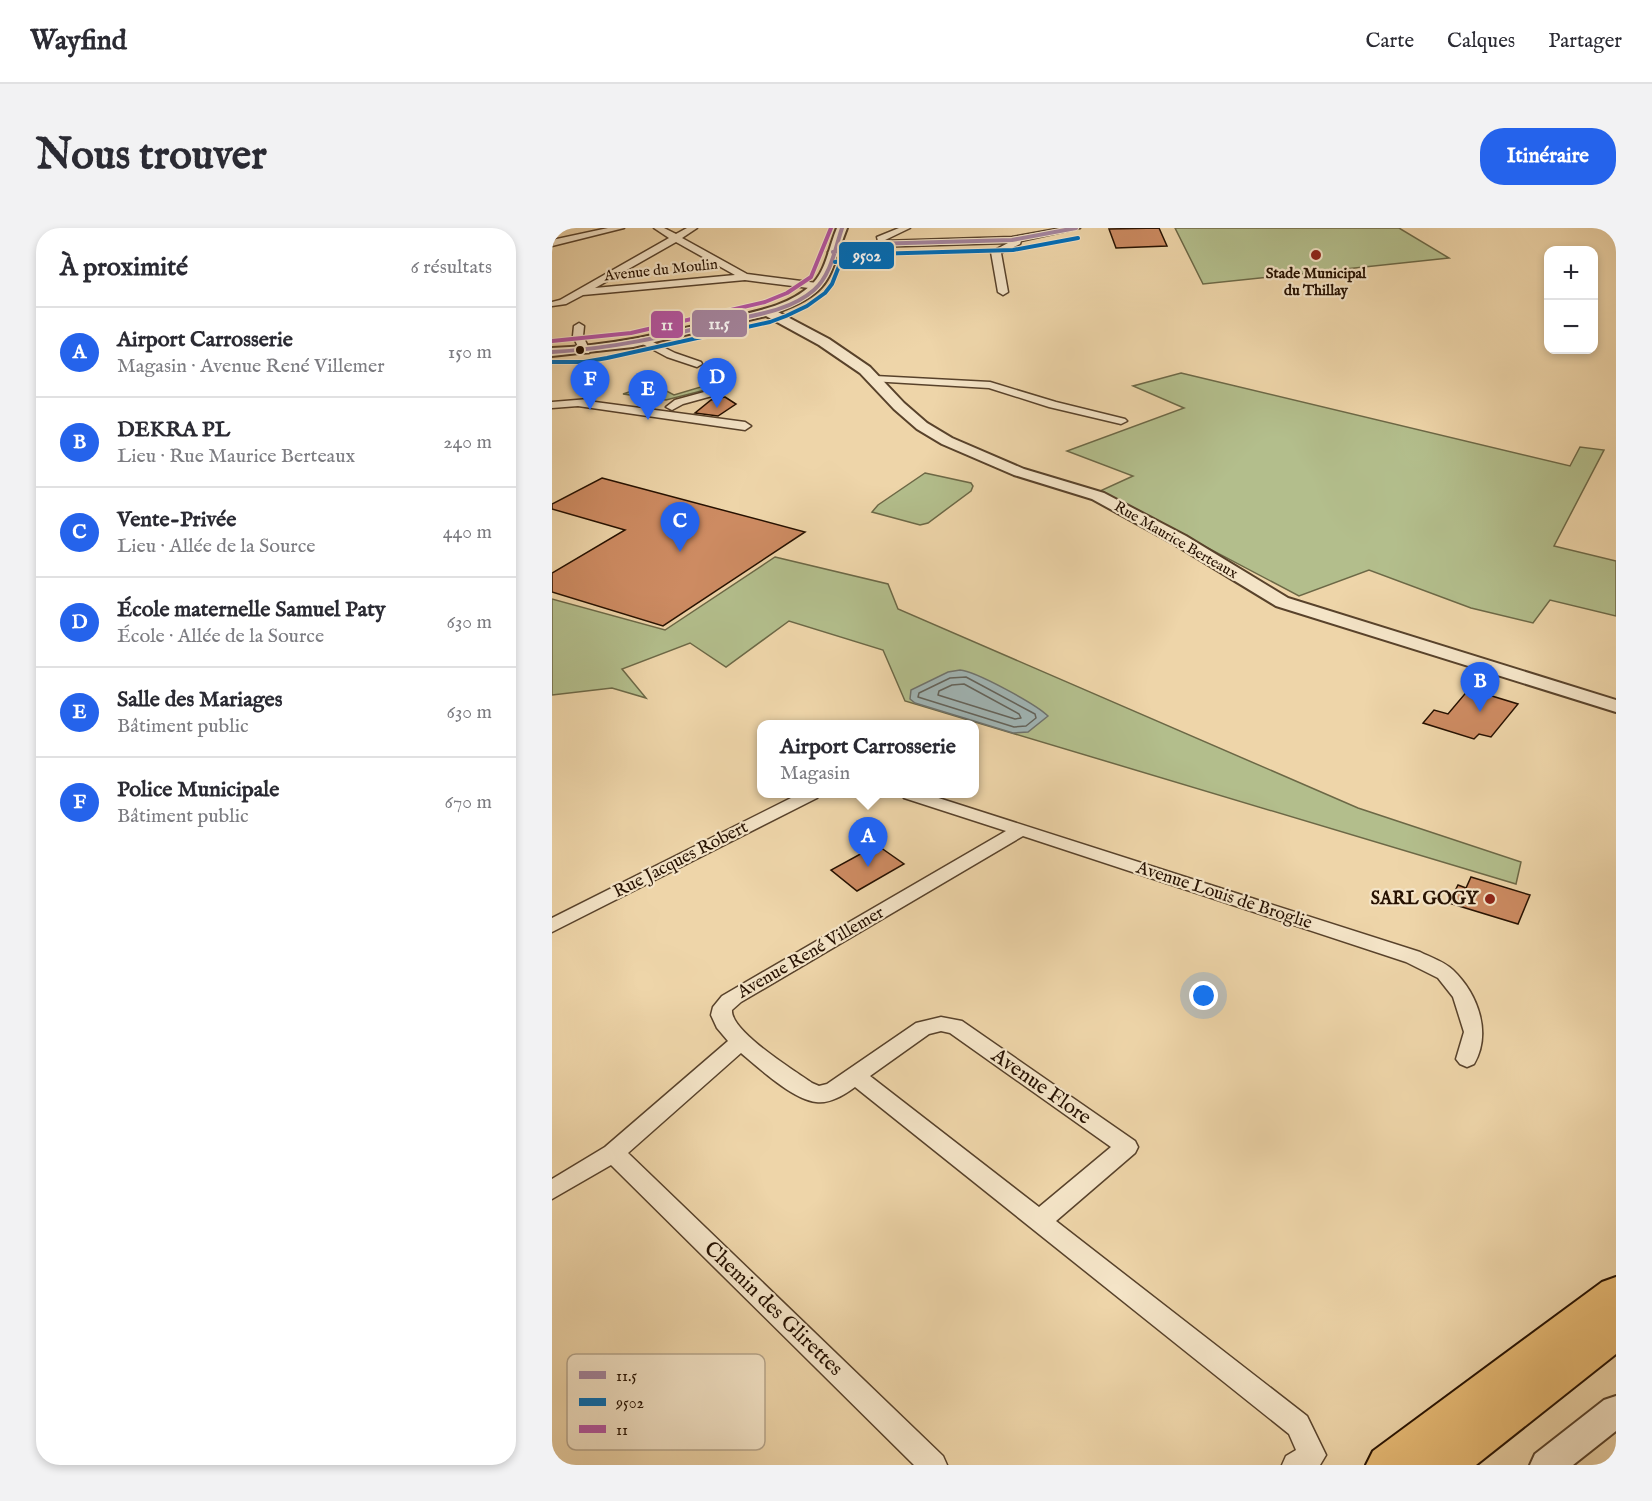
<!DOCTYPE html>
<html lang="fr">
<meta charset="utf-8">
<style>
:root{--surface:#fff;--page:#f2f2f3;--text:#2b2b33;--muted:#7c7c81;--line:#e1e1e2;--accent:#2563eb}
body{margin:0;font-family:"IM FELL English",serif;background:var(--page);color:var(--text)}
.controls{position:absolute;right:18px;top:18px;display:grid;overflow:hidden;border-radius:12px;box-shadow:0 3px 9px #0003}
.controls button{width:54px;height:54px;display:grid;place-items:center;padding:0;border:0;border-bottom:2px solid var(--line);background:var(--surface);color:var(--text);font:30px sans-serif}
.you{position:absolute;left:652px;top:768px;width:21px;height:21px;margin:-15px;border:4px solid #fff;border-radius:50%;background:#1a73e8;box-shadow:0 0 0 9px #1a73e833}
.badge{display:grid;place-items:center;width:39px;height:39px;border-radius:50%;background:var(--accent);color:#fff;font-size:20px;font-weight:700}
.pin{position:absolute;translate:-50% -50px;filter:drop-shadow(0 2px 3px #0008)}
.pin::after{content:'';position:absolute;top:32px;width:21px;height:18px;background:inherit;clip-path:polygon(0 0,100% 0,50% 100%)}
.popup{position:absolute;left:205px;top:492px;width:222px;height:78px;box-sizing:border-box;display:grid;place-content:center;border-radius:12px;background:var(--surface);filter:drop-shadow(0 2px 4px #0005);font-size:20px;white-space:nowrap;color:var(--muted)}
.popup b{font-size:22px;color:var(--text)}
.popup::after{content:'';position:absolute;left:50%;top:100%;margin-left:-12px;border:12px solid transparent;border-top-color:var(--surface)}
.list{margin:0;padding:0;list-style:none}
h2{display:flex;justify-content:space-between;align-items:center;height:78px;margin:0;padding:0 24px;font-size:26px}
h2 small{font-size:20px;font-weight:400;color:var(--muted)}
.list li{display:grid;grid-template-columns:39px 1fr auto;gap:18px;align-items:center;box-sizing:border-box;height:90px;padding:0 24px;border-top:2px solid var(--line)}
.list b{display:block;font-size:22px;white-space:nowrap}
.list p{margin:0;font-size:20px;white-space:nowrap;color:var(--muted)}
.list em{font-size:20px;font-style:normal;color:var(--muted)}
.map{position:relative;flex:none;width:1064px;height:1237px;overflow:hidden;border-radius:24px}
header{display:flex;align-items:center;gap:36px;box-sizing:border-box;height:84px;padding:0 30px;background:var(--surface);border-bottom:2px solid var(--line)}
header strong{font-size:28px}
nav{display:flex;gap:33px;margin-inline-start:auto;font-size:21px}
.intro{display:flex;align-items:center;justify-content:space-between;box-sizing:border-box;height:144px;padding:0 36px}
h1{margin:0;font-size:42px}
.button{padding:15px 27px;border-radius:24px;background:var(--accent);color:#fff;font-size:21px;font-weight:700}
main{display:flex;gap:36px;padding:0 36px}
aside{flex:1;background:var(--surface);border-radius:24px;box-shadow:0 3px 9px #0003}
.map>svg:first-child{display:block}
.green{fill:#b3be8c;stroke:#6c6846;stroke-width:1.5}
.water{fill:#a0b5b5;stroke:#6f736d;stroke-width:1.5}
.lines{fill:none;stroke-linecap:round;stroke-linejoin:round}
.shore{stroke:#63635b;stroke-width:1.5}
.building{fill:#cd8b62;stroke:#261101;stroke-width:1.5}
.minor-casing{stroke:#58422b;stroke-width:3}
.tertiary-casing{stroke:#58422b;stroke-width:4}
.primary-casing{stroke:#261101;stroke-width:4}
.minor{fill:#f4e4c7;fill-rule:evenodd}
.tertiary{fill:#f4e4c7;fill-rule:evenodd}
.primary{fill:#e7ba74;fill-rule:evenodd}
.bus-1-casing{stroke:#f4e4c7;stroke-width:6}
.bus-2-casing{stroke:#f4e4c7;stroke-width:6}
.bus-3-casing{stroke:#f4e4c7;stroke-width:6}
.bus-1{stroke:#a4859e;stroke-width:4}
.bus-2{stroke:#006db8;stroke-width:4}
.bus-3{stroke:#b456a1;stroke-width:4}
.poi-dot{fill:#8f2418;stroke:#f4e4c7;stroke-width:2}
.bus-dot{fill:#261101;stroke:#f4e4c7;stroke-width:2}
.labels{text-anchor:middle;dominant-baseline:central;stroke-width:4.5;stroke-linejoin:round;paint-order:stroke}
.far-street-label{font-size:15px;fill:#261101;stroke:#f4e4c7}
.far-poi-label{font-size:15px;font-weight:bold;fill:#261101;stroke:#f4e4c7}
.street-label{font-size:18px;fill:#261101;stroke:#f4e4c7}
.poi-label{font-size:18px;font-weight:bold;fill:#261101;stroke:#f4e4c7;text-anchor:end}
.near-street-label{font-size:21px;fill:#261101;stroke:#f4e4c7}
.key{fill:#f4e4c7;stroke:#b6a58c;stroke-width:1.5}
.key-label{font-size:16px;fill:#261101}
.line-badge{stroke:#f4e4c7;stroke-width:2}
.badge-label{font-size:16px;text-anchor:middle;font-weight:bold;fill:#fff}
</style>
<header>
<strong>Wayfind</strong>
<nav><a>Carte</a><a>Calques</a><a>Partager</a></nav>
</header>
<div class="intro"><h1>Nous trouver</h1><a class="button">Itinéraire</a></div>
<main>
<aside>
<h2>À proximité<small>6 résultats</small></h2>
<ul class="list">
<li><span class="badge">A</span><div><b>Airport Carrosserie</b><p>Magasin · Avenue René Villemer</p></div><em>150 m</em></li>
<li><span class="badge">B</span><div><b>DEKRA PL</b><p>Lieu · Rue Maurice Berteaux</p></div><em>240 m</em></li>
<li><span class="badge">C</span><div><b>Vente-Privée</b><p>Lieu · Allée de la Source</p></div><em>440 m</em></li>
<li><span class="badge">D</span><div><b>École maternelle Samuel Paty</b><p>École · Allée de la Source</p></div><em>630 m</em></li>
<li><span class="badge">E</span><div><b>Salle des Mariages</b><p>Bâtiment public</p></div><em>630 m</em></li>
<li><span class="badge">F</span><div><b>Police Municipale</b><p>Bâtiment public</p></div><em>670 m</em></li>
</ul>
</aside>
<div class="map">
<svg width="1064" height="1237" viewBox="0 0 1064 1237">
<rect width="100%" height="100%" fill="#eed5a9"/>
<filter id="stains"><feTurbulence type="fractalNoise" baseFrequency=".00333" numOctaves="4"/><feColorMatrix values="0 0 0 0 .2 0 0 0 0 .09 0 0 0 0 .02 0 0 0 .5 -.17"/></filter>
<radialGradient id="worn" r=".72"><stop offset=".6" stop-color="#630" stop-opacity="0"/><stop offset="1" stop-color="#630" stop-opacity=".3"/></radialGradient>
<path class="green" d="M623,0h224l50,30 -246,26z
M629,145l389,93 10,-19 24,3 -50,96 62,15v55l-66,-16 -17,23 -62,-15 -102,-38 -70,26 -199,-105 33,-15 -66,-25 117,-43 -51,-22z
M101,156l21,11 30,-9 5,3 -43,11 -43,-6z
M373,245l46,10 2,3 -2,5 -43,32 -8,2 -48,-13 6,-7z
M223,329l113,27 10,25 460,199 163,54 -5,22 -611,-183 -22,-51 -94,-29 -63,46 -36,-24 -68,26 24,29 -34,-10 -60,7v-96l113,31z"/>
<path class="water" d="M408,442c15,1 76,34 88,46l-20,16 -15,1 -98,-30 -5,-4 1,-9 37,-18z"/>
<g class="lines">
<path class="shore" d="M414,449l69,37 1,4 -10,8 -12,1 -96,-30 1,-4 31,-15z
M412,456l55,30 2,4 -6,1 -77,-24 1,-4 13,-6z"/>
</g>
<path class="building" d="M607,0l8,18 -51,2 -7,-19z
M173,169l11,7 -18,12 -23,-3 16,-13z
M50,250l203,54 -142,94 -111,-34v-19l73,-43 -73,-21v-5z
M917,461l49,15 -27,33 -12,-3 -5,5 -51,-16 11,-13 14,4z
M325,617l27,19 -47,27 -26,-21z
M919,649l59,18 -12,29 -69,-21 9,-18 8,3z"/>
<g class="lines">
<defs>
<path id="minor" d="M56,0h16l-72,18v-6z
M102,0h10l12,6 11,-6h10l-15,10 65,36 70,9 5,3 -5,3 -72,-9 -162,15 -17,9 -14,2v-4l8,-2 109,-62zM124,14l59,33 -140,13z
M347,0h11l-27,13 129,-4 50,-9h18l-59,13 -1,3 -19,9 7,39 -5,3 -5,-3 -7,-40 17,-9 -137,4 -38,8 -5,-3 50,-11 -1,-4z
M27,95l5,3 -1,10 7,15 -1,2h-8l-8,-17 1,-10z
M91,109l32,16 26,9 1,2 -5,3 -30,-10 -28,-15v-4z
M323,148l115,6 66,20 69,17 2,2 -6,3 -72,-17 -60,-19 -118,-7v-4z
M167,160l4,1v4l-40,11 -11,6 -6,-3 9,-7z
M37,171l6,3 150,20 6,4 -6,4 -167,-24 -26,2v-6z
M247,566h21l-3,4 -265,134v-14z
M350,566h24l494,158c10,5 25,10 33,18 25,24 39,63 21,94l-7,3 -7,-3 -4,-5 8,-27 -11,-35 -15,-19 -32,-16 -383,-126 -282,166 -9,8c-2,21 63,61 80,73l7,3 8,-2 89,-61 25,-6 21,4 173,120 3,6 -3,6 -79,68 251,195 19,39 -6,10h-38l4,-9 10,-6 -7,-16 -434,-347c-11,8 -25,17 -39,15 -24,-3 -57,-34 -75,-49l-113,100 315,303 4,9h-33l-303,-300 -59,34v-20l53,-32 123,-106 -11,-13 -6,-13 2,-8 9,-11 284,-165 -102,-33zM389,803l9,2 161,114 -72,60 -169,-131 59,-42z"/>
<path id="tertiary" d="M285,0h10c-19,49 -14,64 -69,84l51,27 41,28 34,36 23,20 25,15 72,31 80,24 82,43 102,62 328,102v12l-340,-106 -102,-62 -82,-45 -78,-24 -72,-31 -25,-15 -23,-20 -34,-36 -41,-28 -53,-29 -133,31 -81,9v-8c58,-2 112,-15 168,-28 30,-8 66,-12 90,-34 16,-13 19,-40 27,-58z
M1064,1168v35l-43,34h-43l5,-11 69,-54z"/>
<path id="primary" d="M1064,1049v77l-140,111h-110l7,-14 229,-169z"/>
</defs>
<use href="#minor" class="minor-casing"/>
<use href="#tertiary" class="tertiary-casing"/>
<use href="#primary" class="primary-casing"/>
<use href="#minor" class="minor"/>
<use href="#tertiary" class="tertiary"/>
<use href="#primary" class="primary"/>
<defs>
<path id="bus-1" d="M281,24l38,-8 141,-4 64,-12
M0,124c59,-3 115,-16 172,-30 30,-7 66,-11 90,-32 17,-15 21,-41 28,-62"/>
<path id="bus-2" d="M283,34l37,-8 141,-4 65,-12
M0,134h32l23,-4 163,-36 16,-6 21,-10 18,-13 7,-9 11,-28"/>
<path id="bus-3" d="M0,113l79,-8 134,-31 22,-9 24,-16 20,-49"/>
</defs>
<use href="#bus-1" class="bus-1-casing"/>
<use href="#bus-2" class="bus-2-casing"/>
<use href="#bus-3" class="bus-3-casing"/>
<use href="#bus-1" class="bus-1"/>
<use href="#bus-2" class="bus-2"/>
<use href="#bus-3" class="bus-3"/>
</g>
<g class="poi-dot">
<circle cx="764" cy="27" r="6"/>
<circle cx="938" cy="671" r="6"/>
</g>
<circle class="bus-dot" cx="28" cy="122" r="5"/>
<g class="labels">
<g class="far-street-label">
<text transform="translate(109 42) rotate(-6)">Avenue du Moulin</text>
<text transform="translate(624 312) rotate(30)">Rue Maurice Berteaux</text>
</g>
<g class="far-poi-label">
<text x="764" y="45">Stade Municipal<tspan x="764" dy="17">du Thillay</tspan></text>
</g>
<g class="street-label">
<text transform="translate(129 632) rotate(-27)">Rue Jacques Robert</text>
<text transform="translate(672 668) rotate(18)">Avenue Louis de Broglie</text>
<text transform="translate(259 725) rotate(-30)">Avenue René Villemer</text>
</g>
<g class="poi-label">
<text x="926" y="671">SARL GOGY</text>
</g>
<g class="near-street-label">
<text transform="translate(489 859) rotate(35)">Avenue Flore</text>
<text transform="translate(221 1081) rotate(44)">Chemin des Glirettes</text>
</g>
</g>
<rect x="15" y="1126" width="198" height="96" rx="9" class="key"/>
<rect x="27" y="1143" width="27" height="8" fill="#a4859e"/>
<rect x="27" y="1170" width="27" height="8" fill="#006db8"/>
<rect x="27" y="1197" width="27" height="8" fill="#b456a1"/>
<g class="key-label">
<text x="64" y="1153">11.5</text>
<text x="64" y="1180">9502</text>
<text x="64" y="1207">11</text>
</g>
<g class="line-badge">
<rect x="286" y="13" width="57" height="29" rx="6" fill="#006db8"/>
<rect x="139" y="81" width="57" height="29" rx="6" fill="#a4859e"/>
<rect x="98" y="82" width="34" height="29" rx="6" fill="#b456a1"/>
</g>
<g class="badge-label">
<text x="315" y="33">9502</text>
<text x="167" y="101">11.5</text>
<text x="115" y="102">11</text>
</g>
<rect width="100%" height="100%" filter="url(#stains)"/>
<rect width="100%" height="100%" fill="url(#worn)"/>
</svg>
<div class="controls">
<button>+</button>
<button>−</button>
</div>
<div class="you"></div>
<div class="pin badge" style="left:316px;top:639px">A</div>
<div class="popup"><b>Airport Carrosserie</b>Magasin</div>
<div class="pin badge" style="left:928px;top:484px">B</div>
<div class="pin badge" style="left:128px;top:324px">C</div>
<div class="pin badge" style="left:165px;top:180px">D</div>
<div class="pin badge" style="left:96px;top:192px">E</div>
<div class="pin badge" style="left:38px;top:182px">F</div>
</div>
</main>
